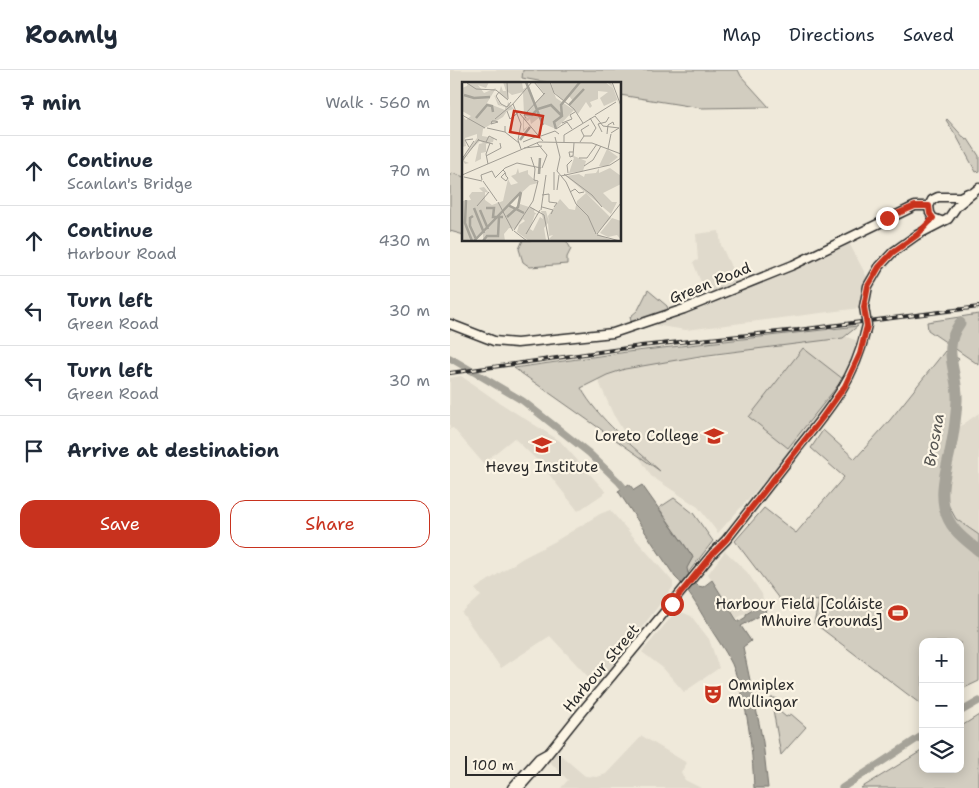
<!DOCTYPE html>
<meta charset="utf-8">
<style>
:root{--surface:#fff;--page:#f6f6f7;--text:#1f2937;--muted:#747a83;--line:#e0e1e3;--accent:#c8321e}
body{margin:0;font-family:"Shantell Sans",sans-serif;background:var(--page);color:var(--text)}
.controls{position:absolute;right:15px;bottom:15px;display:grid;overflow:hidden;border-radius:10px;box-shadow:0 2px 12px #0003}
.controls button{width:45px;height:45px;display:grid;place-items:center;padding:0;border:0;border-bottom:1px solid var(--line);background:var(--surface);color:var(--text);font:25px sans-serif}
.scale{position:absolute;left:15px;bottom:12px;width:96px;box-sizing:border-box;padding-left:5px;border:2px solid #2b2b2b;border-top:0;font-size:14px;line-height:18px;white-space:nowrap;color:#2b2b2b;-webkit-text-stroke:4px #fcf5e5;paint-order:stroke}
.stop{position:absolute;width:15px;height:15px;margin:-11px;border:4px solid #c8321e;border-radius:50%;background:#fff}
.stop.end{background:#c8321e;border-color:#fff;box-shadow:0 1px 5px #0008}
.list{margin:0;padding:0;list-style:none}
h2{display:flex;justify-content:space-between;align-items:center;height:65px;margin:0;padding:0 20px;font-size:21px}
h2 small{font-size:16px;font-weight:400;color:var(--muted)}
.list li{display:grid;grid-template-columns:32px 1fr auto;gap:15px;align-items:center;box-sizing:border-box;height:70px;padding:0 20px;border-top:1px solid var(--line)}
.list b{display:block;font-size:19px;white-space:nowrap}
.list p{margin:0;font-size:16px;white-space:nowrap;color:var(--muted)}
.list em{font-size:16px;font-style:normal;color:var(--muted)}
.actions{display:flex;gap:10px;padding:15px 20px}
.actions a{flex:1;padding:11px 0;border:1px solid var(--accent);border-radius:15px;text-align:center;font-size:18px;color:var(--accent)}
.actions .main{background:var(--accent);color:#fff}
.icon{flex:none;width:28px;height:28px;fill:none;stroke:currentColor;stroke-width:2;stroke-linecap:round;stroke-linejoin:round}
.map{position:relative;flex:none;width:529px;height:718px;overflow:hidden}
header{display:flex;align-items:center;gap:30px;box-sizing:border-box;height:70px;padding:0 25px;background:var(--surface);border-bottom:1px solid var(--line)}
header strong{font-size:24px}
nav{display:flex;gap:28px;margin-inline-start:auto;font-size:18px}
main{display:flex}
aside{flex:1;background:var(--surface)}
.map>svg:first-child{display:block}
.built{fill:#e0dacc}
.green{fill:#d2cdc0;stroke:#7e7c76}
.water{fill:#a6a399;stroke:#75736d}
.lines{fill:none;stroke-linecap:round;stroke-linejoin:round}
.canal{stroke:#a6a399;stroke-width:7}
.river{stroke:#a6a399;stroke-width:11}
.tertiary-casing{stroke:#2b2b2b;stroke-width:11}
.tertiary{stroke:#fcf5e5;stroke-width:8}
.rail-casing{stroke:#2b2b2b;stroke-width:4}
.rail{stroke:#fcf5e5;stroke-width:2;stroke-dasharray:5.5;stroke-linecap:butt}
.tertiary-bridge-casing{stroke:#2b2b2b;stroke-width:11;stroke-linecap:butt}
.tertiary-bridge{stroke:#fcf5e5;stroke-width:8}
.route{stroke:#c8321e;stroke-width:6}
.labels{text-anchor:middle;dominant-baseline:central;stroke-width:4.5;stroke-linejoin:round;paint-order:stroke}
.street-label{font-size:15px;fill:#2b2b2b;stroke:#fcf5e5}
.poi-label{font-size:15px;fill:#2b2b2b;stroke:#fcf5e5;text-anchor:end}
.water-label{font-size:16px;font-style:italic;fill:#565552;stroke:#fcf5e5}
.inset-river{fill:none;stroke:#a6a399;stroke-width:2.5}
.inset-road{fill:none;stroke:#a19d94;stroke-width:1}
.view{fill:#c8321e;fill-opacity:0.15;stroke:#c8321e;stroke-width:2.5}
.inset-edge{fill:none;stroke:#2b2b2b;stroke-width:2.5}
</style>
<header>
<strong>Roamly</strong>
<nav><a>Map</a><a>Directions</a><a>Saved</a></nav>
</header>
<main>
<aside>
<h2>7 min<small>Walk · 560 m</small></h2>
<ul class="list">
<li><svg class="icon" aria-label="ahead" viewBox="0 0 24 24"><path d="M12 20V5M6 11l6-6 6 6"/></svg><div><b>Continue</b><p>Scanlan's Bridge</p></div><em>70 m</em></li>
<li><svg class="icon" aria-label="ahead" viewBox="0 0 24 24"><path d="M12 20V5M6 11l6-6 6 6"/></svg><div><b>Continue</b><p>Harbour Road</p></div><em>430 m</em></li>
<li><svg class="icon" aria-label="left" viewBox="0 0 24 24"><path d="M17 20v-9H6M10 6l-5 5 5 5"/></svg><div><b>Turn left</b><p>Green Road</p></div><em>30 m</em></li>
<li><svg class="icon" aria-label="left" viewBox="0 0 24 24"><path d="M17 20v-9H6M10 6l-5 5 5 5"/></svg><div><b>Turn left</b><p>Green Road</p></div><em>30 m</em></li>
<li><svg class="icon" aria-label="arrive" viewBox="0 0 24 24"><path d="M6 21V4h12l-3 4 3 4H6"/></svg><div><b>Arrive at destination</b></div></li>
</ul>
<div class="actions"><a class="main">Save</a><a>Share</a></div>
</aside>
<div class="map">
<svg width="529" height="718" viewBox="0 0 529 718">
<rect width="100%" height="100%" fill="#efe9da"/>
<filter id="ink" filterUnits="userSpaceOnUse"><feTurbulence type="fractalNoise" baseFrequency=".02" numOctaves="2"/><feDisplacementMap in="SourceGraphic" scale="10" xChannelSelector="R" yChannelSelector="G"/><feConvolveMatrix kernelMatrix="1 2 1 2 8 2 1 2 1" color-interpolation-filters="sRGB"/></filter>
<g filter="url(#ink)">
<path class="built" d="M0,0h73l-3,14h-56v93l-14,-5z
M269,161l2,14 17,37 -31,12 -5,-9 -9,-23 5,-2 -2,-26z
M398,171l19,36 -7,31 -174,22 -32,-5 34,-11 106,-45z
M386,263l22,8 -12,37 -62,81 -66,74 -20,-26 -47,-31 -38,-62 -21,-48 117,-9z
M11,306l36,25 63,40 46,51 -28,19 -38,-48 -26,-25 -31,25 -30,-35 -3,1v-51z
M529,343v122l-23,-16 -17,-31 19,-60z
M160,440l63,72v5l-74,96h-5l-44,-47 -49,32 -39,-55 19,-17 -6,-7 48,-31 31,-16 46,-28z
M275,481l22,21 15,22 1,7 -1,2 -3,1 -2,3 -20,11 -29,-44z
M227,540l14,6 18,23 10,29 -35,24 -21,-24 -21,-16z
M192,666l45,27 -6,9 4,8 16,8h-140l7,-8 -20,-20 9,-8 28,24 12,1 9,-3z"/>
<path class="green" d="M73,0h215l3,6 28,31 -68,1 -81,-13v-11h-65l-33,-6z
M497,49l19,21 2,-1 11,17v15l-3,1 -19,-35 -11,-17z
M2,103l12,4v58l-14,-4v-57z
M73,170h43l5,9 -4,8v7l-37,3 -7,-5 -4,-13z
M198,220l19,16 1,4 -34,14 -3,-3 -1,-4 8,-7z
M529,244v51l-51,-35 -1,-8z
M408,256l-15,12 -143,18 -75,13 -18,6 -26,13c16,30 54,60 79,83l-146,-103 113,-16z
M353,278l40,31 -55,69 -39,-31z
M495,281l14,8 -5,6 6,28 -2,35 -19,60 17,31 23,16v146l-19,9v-48h-37v64l-109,-83 5,-22 -11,-1 -18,6 -7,-2 -48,-63 29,-33 32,25 48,-56 -33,-29 12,-18 32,29 35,-39z
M224,428l19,15 20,28 -25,32 -2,-5 7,-11 -34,-49z
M321,628h4l6,4 1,5 -3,4 7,6 5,-3 15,13 -25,28z
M529,645v73h-118l62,-38v19h37v-42z"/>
<path class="water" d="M179,414l5,6 8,-5 51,72 -6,11 1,5 10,13 5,1 9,-7 26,42 8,-5v-3l15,-9 5,3 -1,5 -24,13 10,15 -8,6 20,95 5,46h-14c-2,-42 -6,-84 -22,-124 -7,-15 -18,-29 -26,-43 -9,-15 -18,-32 -31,-44l-57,-86z"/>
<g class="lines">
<path class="canal" d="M0,288l73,43 66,52 30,29 11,13
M510,642l19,-11
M392,718l81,-53"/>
<path class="river" d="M510,253c-20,27 -1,51 -3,78 -1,15 -3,31 -6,46 -4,20 -11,40 -7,60 5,22 19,31 35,44"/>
<defs>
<path id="tertiary" d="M491,151l-8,-3 -3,-5 -1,-7 3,-6 6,-3h22l8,-4
M414,237l4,-21 11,-19 14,-15 24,-17 31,-16 9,-13 22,-18
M0,254l44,17 23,2 96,-10 71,-24 109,-44 122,-59h14
M62,718l27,-30 9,-5
M69,718c25,-27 46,-57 70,-85 42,-50 83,-100 124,-150l13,-13c23,-29 45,-58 68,-87 31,-39 60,-71 71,-120"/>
</defs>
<use href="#tertiary" class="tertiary-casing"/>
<use href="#tertiary" class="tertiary"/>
<defs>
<path id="rail" d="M0,303l191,-27 157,-16 181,-23"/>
</defs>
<use href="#rail" class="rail-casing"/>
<use href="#rail" class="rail"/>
<defs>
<path id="tertiary-bridge" d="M414,237l3,18 -2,8"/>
</defs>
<use href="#tertiary-bridge" class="tertiary-bridge-casing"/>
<use href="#tertiary-bridge" class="tertiary-bridge"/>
</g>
</g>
<g class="lines" filter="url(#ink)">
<path class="route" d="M222,534l41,-51 13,-13 96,-122 23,-32 15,-32 7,-28 -3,-19 4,-21 11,-19 14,-15 24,-17 16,-17 -3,-4 -1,-8h-14l-28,12"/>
</g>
<defs>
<symbol id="school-bare" viewBox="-9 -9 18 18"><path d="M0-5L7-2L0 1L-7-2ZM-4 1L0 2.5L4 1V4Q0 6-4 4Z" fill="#c8321e" stroke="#fcf5e5" stroke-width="2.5" paint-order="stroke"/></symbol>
<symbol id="stadium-bare" viewBox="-9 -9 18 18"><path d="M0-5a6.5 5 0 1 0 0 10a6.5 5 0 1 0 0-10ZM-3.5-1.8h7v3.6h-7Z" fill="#c8321e" stroke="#fcf5e5" stroke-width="2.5" paint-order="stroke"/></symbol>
<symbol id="theatre-bare" viewBox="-9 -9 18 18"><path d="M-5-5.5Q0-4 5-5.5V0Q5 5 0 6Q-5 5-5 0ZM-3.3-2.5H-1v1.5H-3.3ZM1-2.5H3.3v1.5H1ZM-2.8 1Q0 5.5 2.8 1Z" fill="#c8321e" stroke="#fcf5e5" stroke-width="2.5" paint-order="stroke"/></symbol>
</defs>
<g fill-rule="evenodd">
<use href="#school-bare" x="250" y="352" width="28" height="28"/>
<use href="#school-bare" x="78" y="361" width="28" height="28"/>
<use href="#stadium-bare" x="434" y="529" width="28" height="28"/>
<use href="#theatre-bare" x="249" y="610" width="28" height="28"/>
</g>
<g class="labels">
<g class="street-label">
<text transform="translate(260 213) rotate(-22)">Green Road</text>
<text transform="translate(151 598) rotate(-50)">Harbour Street</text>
</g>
<g class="poi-label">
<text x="249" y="366">Loreto College</text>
<text x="92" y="397" text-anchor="middle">Hevey Institute</text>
<text x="433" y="534">Harbour Field [Coláiste<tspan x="433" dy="17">Mhuire Grounds]</tspan></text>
<text x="278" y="615" text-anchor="start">Omniplex<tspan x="278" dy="17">Mullingar</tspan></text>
</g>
<g class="water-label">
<text transform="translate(484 370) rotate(-80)">Brosna</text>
</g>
</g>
<g transform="translate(12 12)">
<rect width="159" height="159" fill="#efe9da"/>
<path d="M6,0h21l-3,6 -8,-3 6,8 12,-5 -9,15 18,7v-3l-7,-2 -4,-10 7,10 6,2 1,-5 6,7 -7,2 -4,6 -20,12 -1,7 12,2 -1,4 -7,2v8l-5,1v6l-6,3 4,-18 4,-1 -3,-2 -14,13 2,3 -2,-1 -2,5 5,2 -4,1 -3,-5 15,-21v-4l-12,4 1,8 -4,1v-32l4,5 5,-4 -9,-5v-23l5,-2zM41,0h19l1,7 6,-3 11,31 -9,7 -1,-5 -2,2 -4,-1v9l4,-3 -5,6v-15l6,1 -5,-3 -1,-23 -11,3 -4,-3 -1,7 -8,-6 2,-7 2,5h3zM73,0h15l6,16 18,12 -18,19 -12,-5 -9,-21 9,-10zM89,0h54l9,7 -7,-7h4l9,25 -3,-7 -13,6 -4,-8 8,-6 -10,-1v8l-8,3 2,4 -2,2 -4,-6 -8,12 -9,-9 4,-4 -4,-5 -5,5 -10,-9zM145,67l11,8 -11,9h-8zM107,72l17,7 -3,10 -14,2 5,-15zM56,86l1,5 9,-3v4l10,9 -8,2 -22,20 6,4 6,-5 15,5 -1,3 4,3 -3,-1 -5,15 3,2 7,-14 3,2 -2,-8h5l3,11 -1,-6 12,-17 9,10 6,1 2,-9 9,-8 25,25 -14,15 -4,-1 20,9h-60l-4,-2 4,-4 -4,1 -1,-13 -4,5 2,12 -17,1 -12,-9 2,-7 6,-4 -2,-2 -8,10 -6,-1 -5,6 1,7h-22v-7l-9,7h-12v-40l9,-1 -2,-4 3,-4h11l-4,-4 5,-1 5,6 -4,-1v8l7,5 11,-4 5,-22 3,6 7,-2 -7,-7 5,-2zM137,86v5l11,-5 11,8v8l-18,9 9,9h5l-6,12 -45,-38 13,-2 5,3 1,-3 11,-1zM150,136l9,3v19l-4,-5 -9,2 -8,-4z" fill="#d2cdc0"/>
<path class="inset-river" d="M64,0l17,43M2,13l10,3 16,-1M107,23l15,-16M76,27l13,-4 11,11M62,32l8,1 5,-5M14,36l11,-13 5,1 1,6M94,47l-2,-7 8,-6 -1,-11 19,-23M58,58l10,-13M77,92l1,-16M4,118l-1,23 7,18M46,123l16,8M12,126l10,25M24,126h8l-1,9h10M18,128l8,19M11,134l-3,2v8l6,13M45,135l11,-10 3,-15M12,159l47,-49M21,159l4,-5h11l1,-19"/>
<path class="inset-road" d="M45,0l1,17M72,0l10,12M88,0l4,11 20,16 9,14M150,0l9,24M5,1l9,6 20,1 12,10M37,10l-3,4 5,8 6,3 4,-5M51,22l8,20 -3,16 3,9M50,23l20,-23M45,29l3,8 9,-7M58,32l23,27M0,33l23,13M133,33l21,-13M133,34l8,10 16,2 -8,5M64,36l-2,-3 21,-22M33,37l18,-15M33,39l3,1 -7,2 1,-3zM100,41l10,-4 -2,-4 5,-3M43,44v6l14,11M25,46l18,4M94,47l11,-7 5,7M140,50l-4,-8 8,-2 3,-5M145,52l1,-9 5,-3 1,3M79,54l14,-5 4,3M122,54l-3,-6 8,-5M93,55l5,20 -3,14M16,58l15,4M24,60l3,-6 8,4M61,60l17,-7M102,60v-7l31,-19M118,60l4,-6h7l5,-8 -6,-10M75,61l10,12 -5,13M7,65l-4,-7 8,-1M62,66l18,-2M146,67l3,-15M111,70h-4l1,5 3,-1 1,-13M24,74l15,-8 -1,-5M69,75l4,12 -1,11 4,1M117,76h8l10,-14M0,77l12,-18M0,79l17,-22M26,82l-2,-10 4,-11M122,84l9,-6 8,-14M41,88l2,2 1,4 2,2 -2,3 -5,-4 4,-4M95,89l9,11 10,22 12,12 8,18M106,91l-1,-8 5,-5M102,92l28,21 10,12M0,93l77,-33 53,1 29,11M99,94l49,-11 11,-7M2,95l18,4M33,96l10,-10 12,-5 24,5M20,98l-1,-5 11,-4 3,6M21,99l14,20M92,108v-18M95,108l2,-15M108,110l5,-3 4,4 5,-1M80,113l7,-1v8l8,1 -3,4M36,120l15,29M15,124l12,-14M68,125l14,8 5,26M80,125l11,3 -2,4M79,128l5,-35M52,148l19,-29 5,-20M52,149l13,10M64,152l14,-24M135,152l24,-31M135,153l23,6"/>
<path class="view" d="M52,29l29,5 -4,21 -29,-5z"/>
<rect width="159" height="159" class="inset-edge"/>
</g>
</svg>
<div class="controls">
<button>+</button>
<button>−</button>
<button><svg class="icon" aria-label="layers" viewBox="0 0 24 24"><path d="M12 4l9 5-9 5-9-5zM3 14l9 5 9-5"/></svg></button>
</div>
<div class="scale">100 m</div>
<div class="stop" style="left:222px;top:534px"></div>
<div class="stop end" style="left:437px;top:148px"></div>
</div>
</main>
